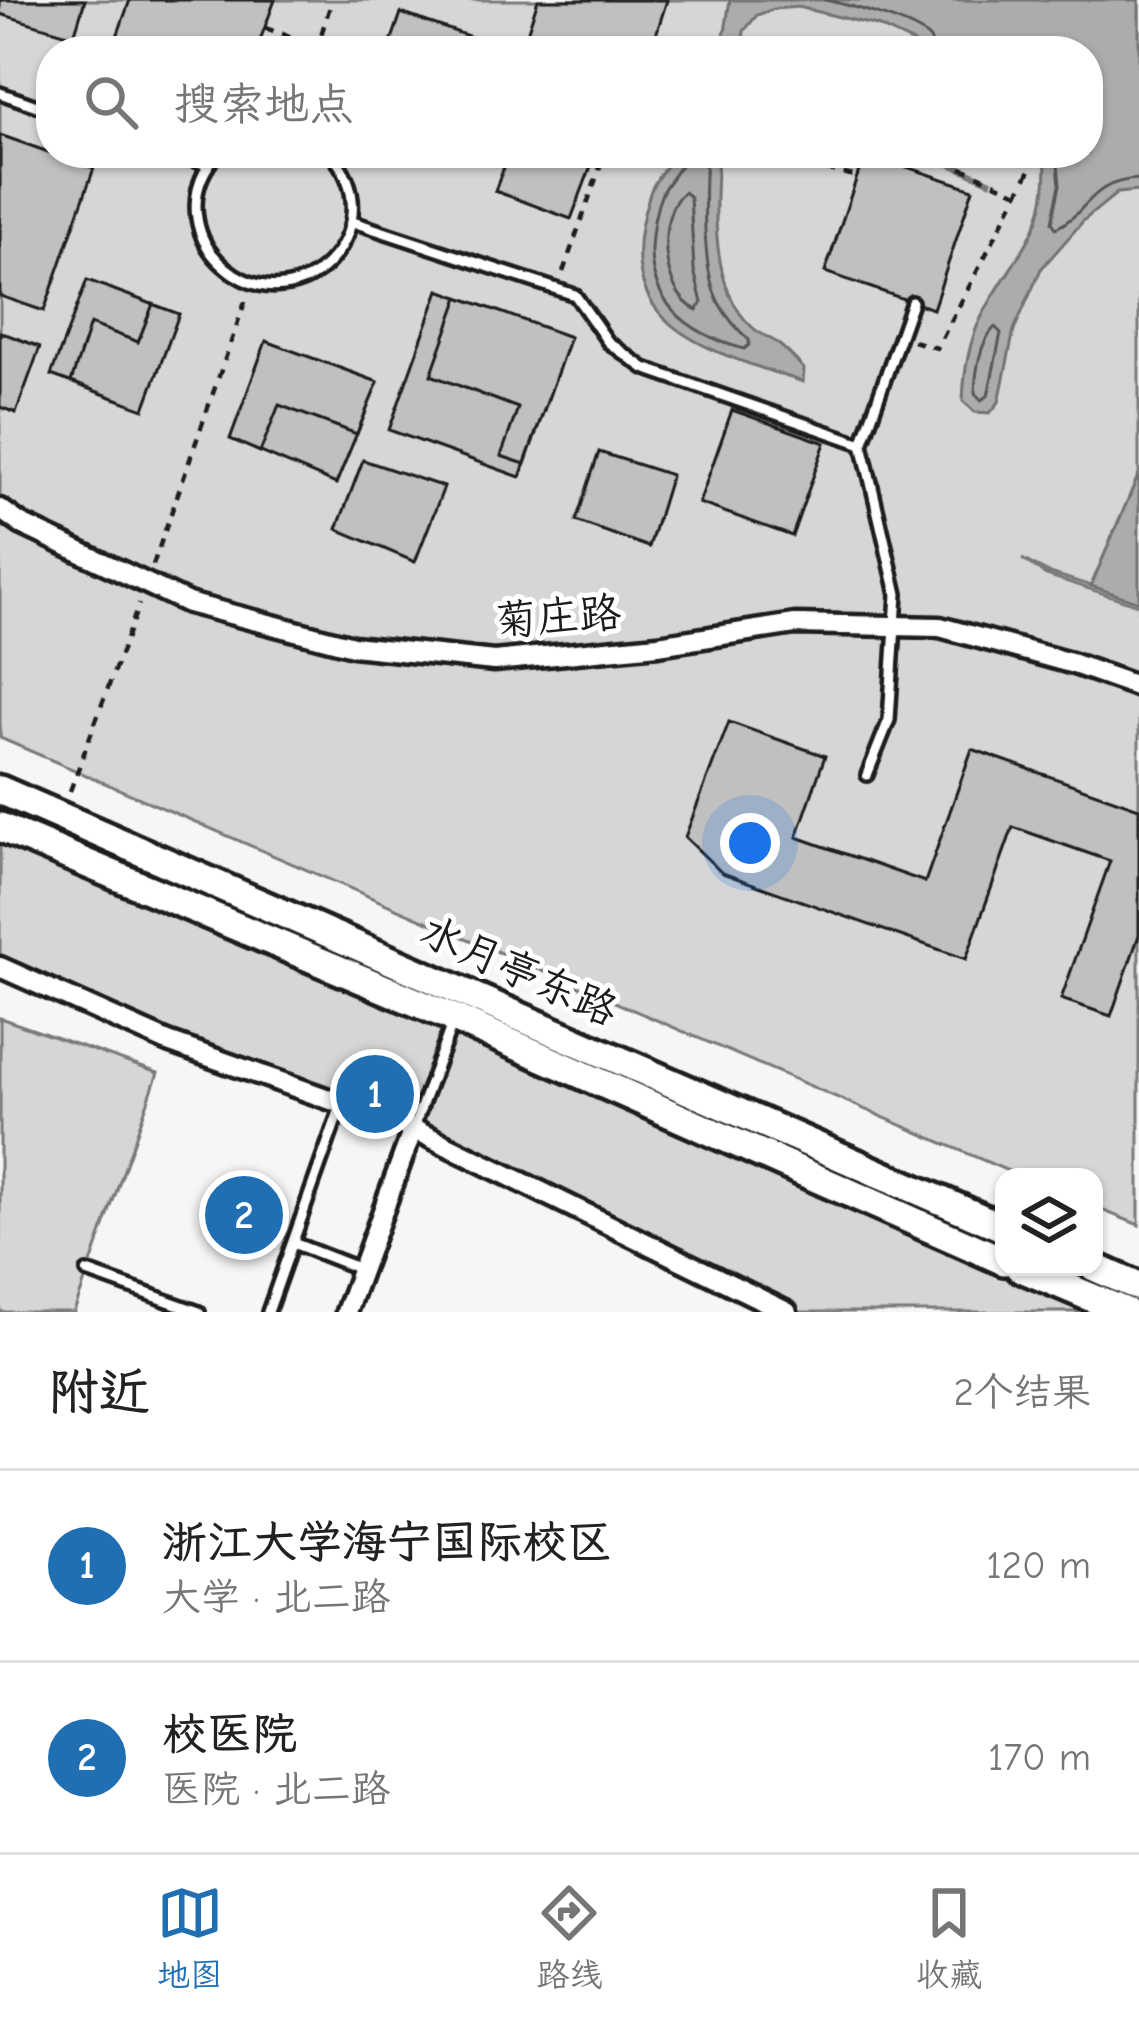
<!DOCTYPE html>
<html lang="zh">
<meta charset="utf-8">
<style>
:root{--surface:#fff;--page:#f6f6f6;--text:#222;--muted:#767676;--line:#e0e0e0;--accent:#1f6fb2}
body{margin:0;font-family:"Comic Neue","LXGW WenKai TC",sans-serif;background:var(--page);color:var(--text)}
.controls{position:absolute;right:36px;bottom:36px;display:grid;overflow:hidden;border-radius:24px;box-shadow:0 3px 9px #0004}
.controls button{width:108px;height:108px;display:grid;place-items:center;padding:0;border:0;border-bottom:3px solid var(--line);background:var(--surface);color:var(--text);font:60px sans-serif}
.you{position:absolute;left:750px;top:843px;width:42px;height:42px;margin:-30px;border:9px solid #fff;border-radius:50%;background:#1a73e8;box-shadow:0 0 0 18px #1a73e833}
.badge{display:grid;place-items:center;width:78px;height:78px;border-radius:50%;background:var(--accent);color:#fff;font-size:39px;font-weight:700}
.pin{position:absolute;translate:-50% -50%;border:6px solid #fff;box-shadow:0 3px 12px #0006}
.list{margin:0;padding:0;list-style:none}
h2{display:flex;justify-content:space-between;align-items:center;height:156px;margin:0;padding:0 48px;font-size:51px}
h2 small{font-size:39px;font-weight:400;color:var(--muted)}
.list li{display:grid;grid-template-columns:78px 1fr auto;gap:36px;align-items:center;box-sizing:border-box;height:192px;padding:0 48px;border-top:3px solid var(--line)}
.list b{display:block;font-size:45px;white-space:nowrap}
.list p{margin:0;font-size:39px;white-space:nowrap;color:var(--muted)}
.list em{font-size:39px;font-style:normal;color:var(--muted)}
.icon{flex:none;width:66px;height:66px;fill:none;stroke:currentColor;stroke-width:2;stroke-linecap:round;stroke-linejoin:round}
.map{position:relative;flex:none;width:1139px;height:1312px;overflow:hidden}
.search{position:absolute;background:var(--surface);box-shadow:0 3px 9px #0004;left:36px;right:36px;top:36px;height:132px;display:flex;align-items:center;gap:30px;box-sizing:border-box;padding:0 42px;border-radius:48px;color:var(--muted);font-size:45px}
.sheet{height:540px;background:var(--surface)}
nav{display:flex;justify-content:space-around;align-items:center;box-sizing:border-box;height:168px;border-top:3px solid var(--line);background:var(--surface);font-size:33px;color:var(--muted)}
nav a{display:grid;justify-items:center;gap:6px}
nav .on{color:var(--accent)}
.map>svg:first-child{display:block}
.green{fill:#d6d6d6;stroke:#797979;stroke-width:3;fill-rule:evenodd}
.water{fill:#acacac;stroke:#727272;stroke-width:3}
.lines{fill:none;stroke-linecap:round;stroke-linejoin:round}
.shore{stroke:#565656;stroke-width:3}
.building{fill:#c0c0c0;stroke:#1c1c1c;stroke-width:3}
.service-casing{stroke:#1c1c1c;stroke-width:18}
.minor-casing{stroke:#1c1c1c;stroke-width:27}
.secondary-casing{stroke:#1c1c1c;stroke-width:36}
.path{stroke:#1c1c1c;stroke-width:4.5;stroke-dasharray:9 9;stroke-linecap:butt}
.service{stroke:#fff;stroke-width:9}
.minor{stroke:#fff;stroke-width:18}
.secondary{stroke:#fff;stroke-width:27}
.labels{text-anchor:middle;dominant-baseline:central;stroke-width:10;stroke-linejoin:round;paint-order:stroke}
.street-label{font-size:42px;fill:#1c1c1c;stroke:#fff}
</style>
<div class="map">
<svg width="1139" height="1312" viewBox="0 0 1139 1312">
<rect width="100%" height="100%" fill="#f6f6f6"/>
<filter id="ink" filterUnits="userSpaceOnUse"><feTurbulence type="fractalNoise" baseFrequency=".00833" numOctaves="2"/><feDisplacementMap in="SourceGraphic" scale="24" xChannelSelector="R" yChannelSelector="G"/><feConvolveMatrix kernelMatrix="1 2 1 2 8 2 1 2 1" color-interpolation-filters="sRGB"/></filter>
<g filter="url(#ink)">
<path class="green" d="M0,0h1139v474l-48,112 -44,-14 -25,-13 24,16 93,30v620l-45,-18v-30h-72l-1022,-439zM51,51h1037v102h-160l63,27 -1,3 -69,-30h-870z
M0,823l454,195 629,294h-296l-374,-183 -413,-162z
M0,1018l158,55 -84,239h-74z"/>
<path class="water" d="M730,0h409v191l-22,2 -33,27 -43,49 -27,61 -15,72 -9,11 -15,-1 -12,-11c1,-29 5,-57 18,-83 32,-64 71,-85 64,-165h43v-102h-157l-54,-25 -79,-19 -24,2 -17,6 -13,16 -2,20h-25l8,-19z
M674,153h44c-3,53 -9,135 34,174 6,6 16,10 24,15 10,8 19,17 28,27l-1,13c-102,-34 -198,-56 -153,-189 5,-15 17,-26 24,-40z
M1139,474v128l-48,-16z"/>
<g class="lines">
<path class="shore" d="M825,0c20,4 97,24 106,41 2,3 1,7 2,10
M684,153c-2,17 -15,25 -22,40 -7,17 -10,37 -11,55 -1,59 42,87 93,101l5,-4v-5c-11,-10 -23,-24 -30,-37 -18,-32 -15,-113 -13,-150
M1057,153l3,32 -8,37 4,6c34,-16 33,-47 83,-49
M684,192l6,5 4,73 8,33 -5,7c-37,-16 -41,-97 -13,-118z
M995,327l6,6 -13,63 -7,4 -6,-7c1,-22 4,-50 20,-66z"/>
</g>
<path class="building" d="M0,0h85l-11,36 -74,-22z
M130,0h145l-19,51h-117l-24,-9z
M538,0h129l-16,51h-130z
M401,13l102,35 -1,3h-114z
M0,135l94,33 -50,143 -44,-15z
M509,153h87l-25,66 -76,-28z
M865,153l108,36 -40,120 -108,-37z
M87,280l92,34 -35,95 -93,-34z
M439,290l131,47 -50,140 -131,-47z
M459,297l111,40 -45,127 -24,-8 17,-48 -87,-33z
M153,304l26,10 -35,95 -73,-27 19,-58 48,18z
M0,332l40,15 -24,66 -16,-6z
M266,341l112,41 -42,102 -106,-45z
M266,341l112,41 -21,52 -78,-29 -19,47 -30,-13z
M732,410l93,33 -33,93 -93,-33z
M599,452l72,23 -22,72 -73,-26z
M363,460l81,27 -29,75 -78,-33z
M729,722l96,34 -28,81 128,45 47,-133 167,59v127l-28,81 -50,-17 49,-138 -97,-34 -47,132 -244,-86 -37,-36z"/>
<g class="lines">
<defs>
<path id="service" d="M0,93l51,18
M172,153l35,12
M218,153c-20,22 -27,49 -18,78 6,19 18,32 34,43 74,48 160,-52 96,-121
M353,222l222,73 33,47 36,26 218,76
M867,775l22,-55 8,-126 -35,-150 50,-142
M413,1129l39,-105
M293,1243l67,26
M87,1272l112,40
M268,1312l74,-209"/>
<path id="minor" d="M0,509l21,15 167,79 165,43 141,15 164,-16 137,-21 145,3 134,37 65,23
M0,967l168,75 245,87 374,183
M346,1312l67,-183"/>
<path id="secondary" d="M0,790l1004,438
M0,827l454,191 550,243
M1019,1267l107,45
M1094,1267l45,20"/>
</defs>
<use href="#service" class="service-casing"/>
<use href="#minor" class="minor-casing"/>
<use href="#secondary" class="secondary-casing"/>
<path class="path" d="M265,28l69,23
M316,51l16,-51
M635,153l7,2 1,-2
M756,153l102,24
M928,153l88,39
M563,272l42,-119
M913,341l24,7 102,-195
M153,565l93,-266
M70,791l69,-187"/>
<use href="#service" class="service"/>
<use href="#minor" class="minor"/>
<use href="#secondary" class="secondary"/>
</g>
</g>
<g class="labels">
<g class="street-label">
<text transform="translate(558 617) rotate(-4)">菊庄路</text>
<text transform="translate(519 971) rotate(24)">水月亭东路</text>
</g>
</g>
</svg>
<div class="controls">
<button><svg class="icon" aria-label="layers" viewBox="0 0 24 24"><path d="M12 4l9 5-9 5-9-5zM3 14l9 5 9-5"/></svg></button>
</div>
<div class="you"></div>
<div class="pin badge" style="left:375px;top:1094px">1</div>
<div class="pin badge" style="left:244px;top:1215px">2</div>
<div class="search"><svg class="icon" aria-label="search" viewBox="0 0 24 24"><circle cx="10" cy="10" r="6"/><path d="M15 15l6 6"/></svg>搜索地点</div>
</div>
<section class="sheet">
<h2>附近<small>2个结果</small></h2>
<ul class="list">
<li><span class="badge">1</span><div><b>浙江大学海宁国际校区</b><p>大学 · 北二路</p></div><em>120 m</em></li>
<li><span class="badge">2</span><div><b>校医院</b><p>医院 · 北二路</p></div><em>170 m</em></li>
</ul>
</section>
<nav>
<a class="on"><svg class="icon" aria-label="map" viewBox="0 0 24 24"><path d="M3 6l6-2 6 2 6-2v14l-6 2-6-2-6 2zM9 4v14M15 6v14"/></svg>地图</a>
<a><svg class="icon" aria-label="directions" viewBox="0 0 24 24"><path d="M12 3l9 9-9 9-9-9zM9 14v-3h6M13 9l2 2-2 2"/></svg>路线</a>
<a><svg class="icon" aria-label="saved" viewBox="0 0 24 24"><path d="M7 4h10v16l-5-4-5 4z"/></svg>收藏</a>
</nav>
